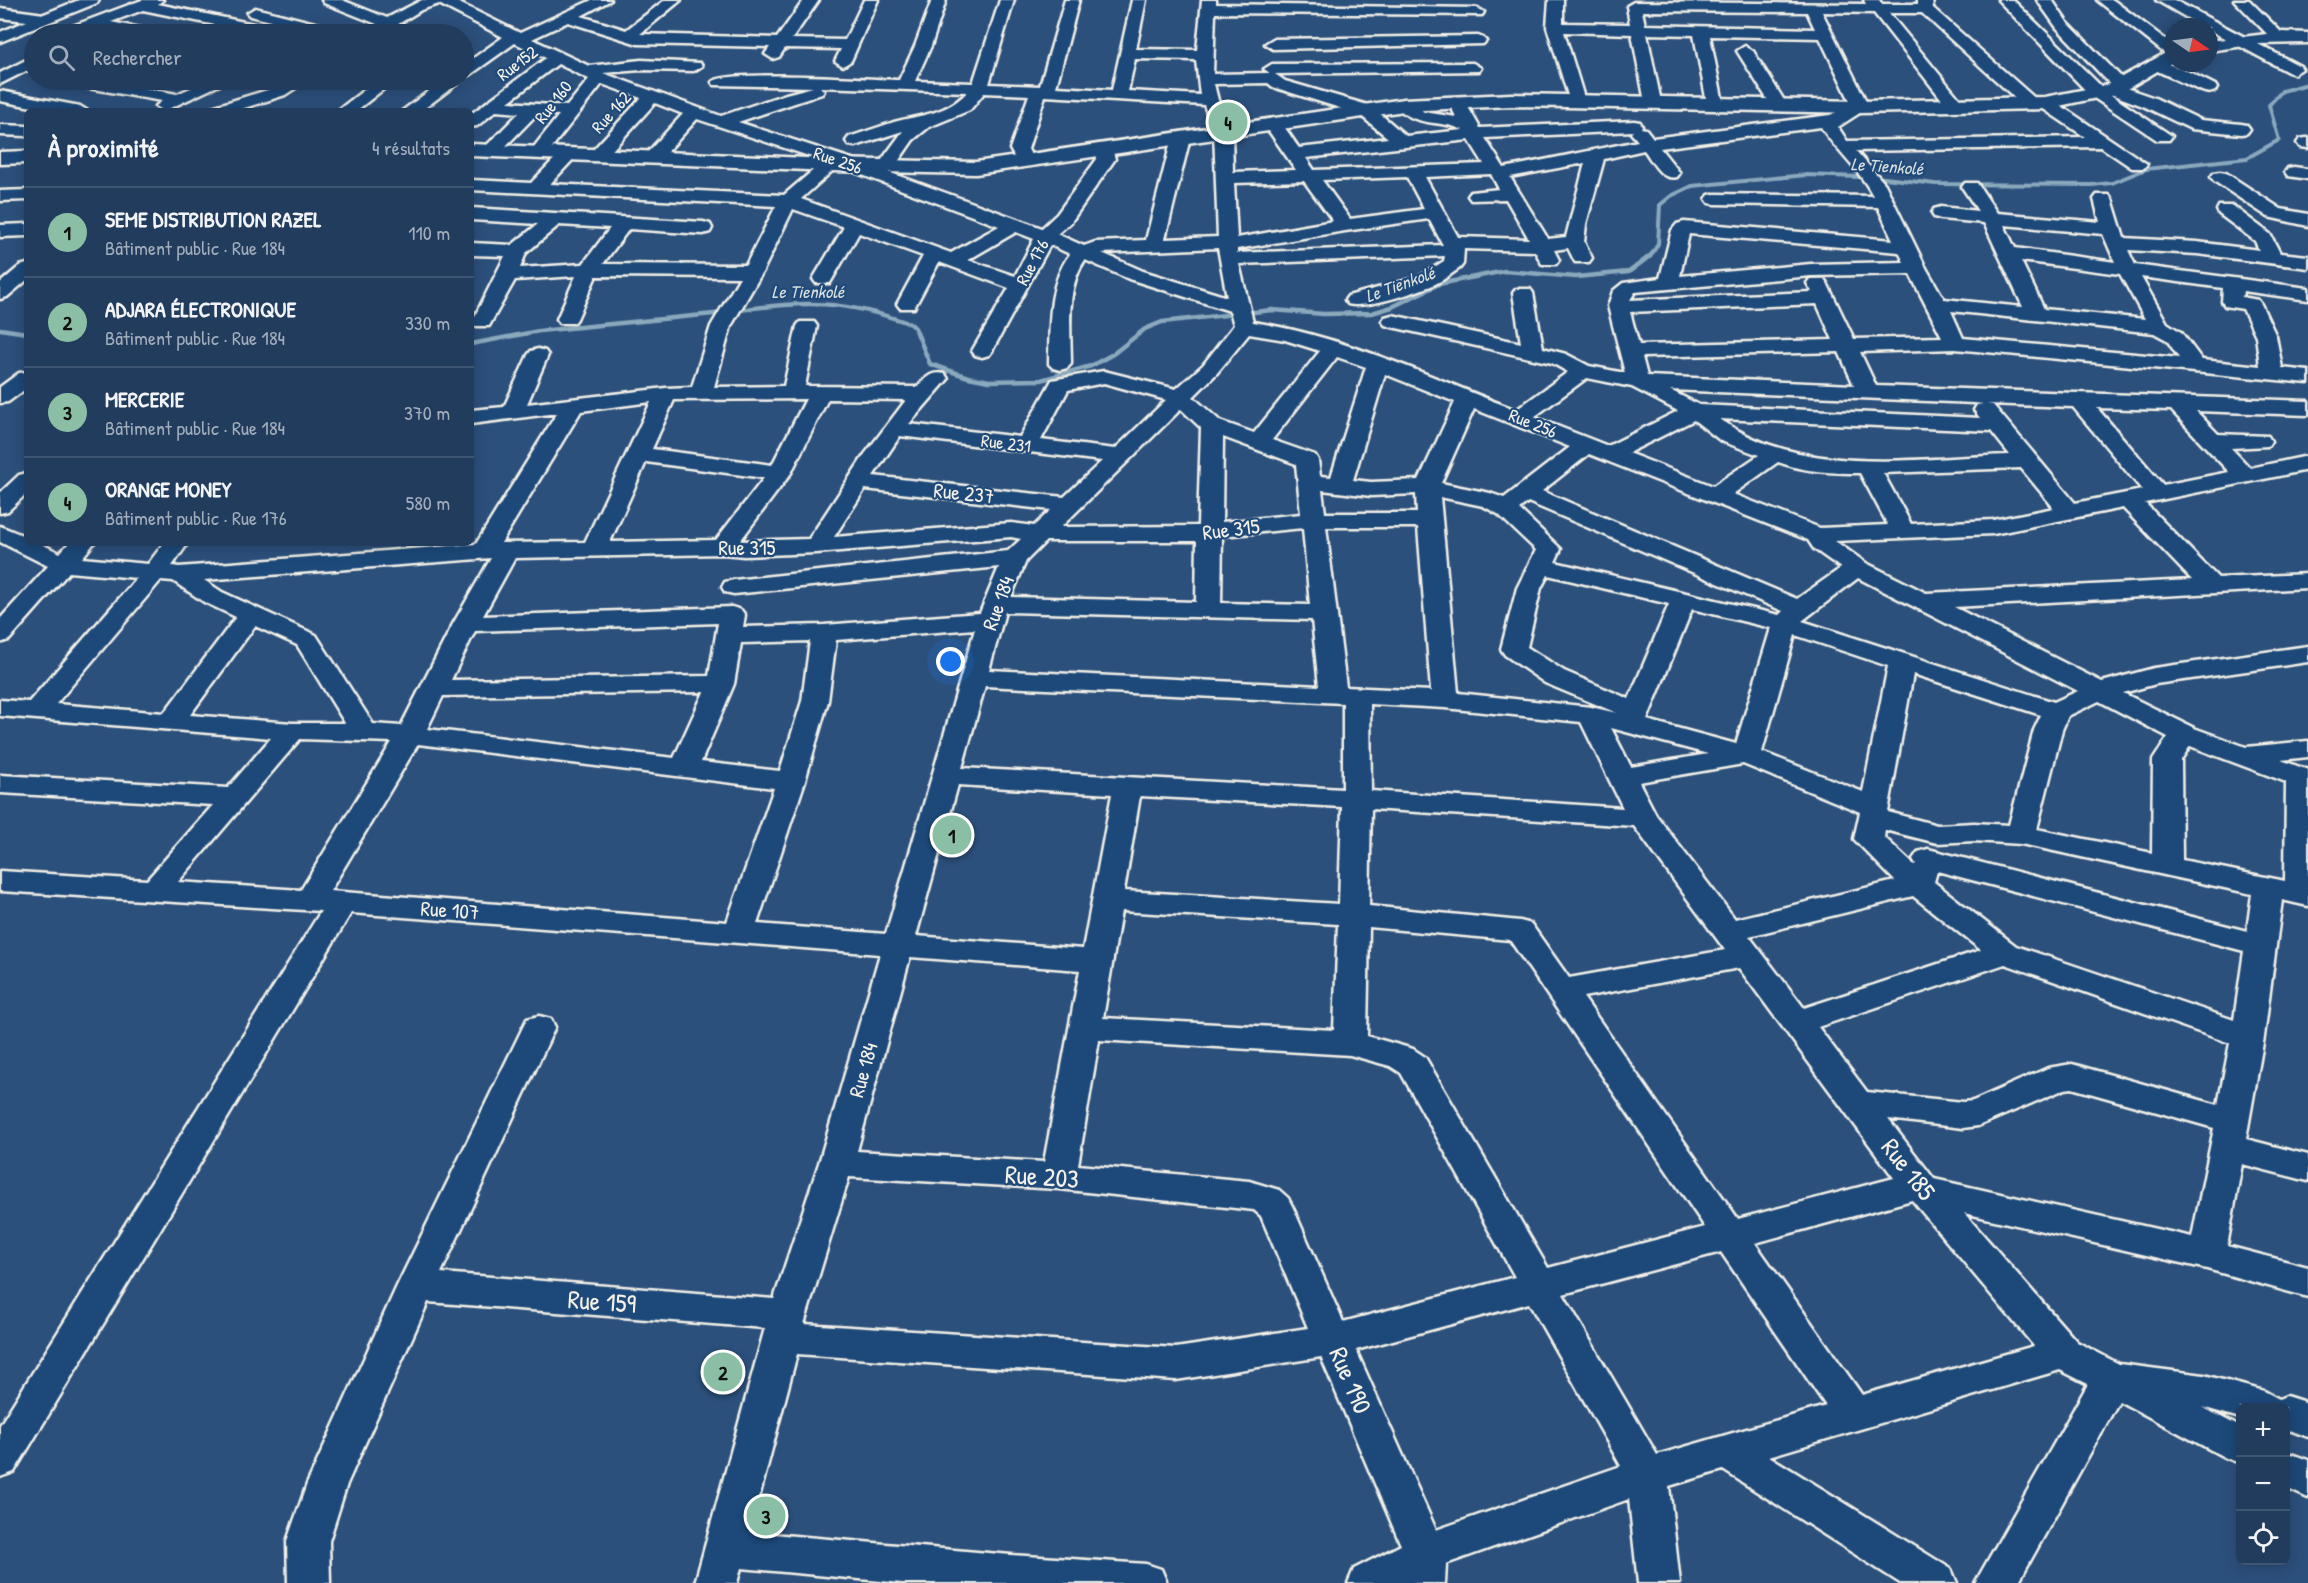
<!DOCTYPE html>
<html lang="fr">
<meta charset="utf-8">
<style>
:root{--surface:#213c5d;--page:#2d4766;--text:#f1f3f6;--muted:#a2adbc;--line:#3e5672;--accent:#8abfa5}
body{margin:0;font-family:"Patrick Hand",sans-serif;background:var(--page);color:var(--text)}
.controls{position:absolute;right:18px;bottom:18px;display:grid;overflow:hidden;border-radius:9px;box-shadow:0 3px 15px #0003}
.controls button{width:54px;height:54px;display:grid;place-items:center;padding:0;border:0;border-bottom:2px solid var(--line);background:var(--surface);color:var(--text);font:30px sans-serif}
.compass{position:absolute;left:2164px;top:18px;width:54px;height:54px;border-radius:50%;background:var(--surface);box-shadow:0 3px 15px #0003;rotate:103deg}
.you{position:absolute;left:951px;top:662px;width:21px;height:21px;margin:-15px;border:4px solid #fff;border-radius:50%;background:#1a73e8;box-shadow:0 0 0 9px #1a73e833}
.badge{display:grid;place-items:center;width:39px;height:39px;border-radius:50%;background:var(--accent);color:#111;font-size:20px;font-weight:700}
.pin{position:absolute;translate:-50% -50%;border:3px solid #fff;box-shadow:0 2px 6px #0006}
.list{margin:0;padding:0;list-style:none}
h2{display:flex;justify-content:space-between;align-items:center;height:78px;margin:0;padding:0 24px;font-size:26px}
h2 small{font-size:20px;font-weight:400;color:var(--muted)}
.list li{display:grid;grid-template-columns:39px 1fr auto;gap:18px;align-items:center;box-sizing:border-box;height:90px;padding:0 24px;border-top:2px solid var(--line)}
.list b{display:block;font-size:22px;white-space:nowrap}
.list p{margin:0;font-size:20px;white-space:nowrap;color:var(--muted)}
.list em{font-size:20px;font-style:normal;color:var(--muted)}
.icon{flex:none;width:33px;height:33px;fill:none;stroke:currentColor;stroke-width:2;stroke-linecap:round;stroke-linejoin:round}
.map{position:relative;flex:none;width:2308px;height:1583px;overflow:hidden}
.search{position:absolute;background:var(--surface);box-shadow:0 3px 15px #0003;left:24px;top:24px;width:450px;height:66px;display:flex;align-items:center;gap:15px;box-sizing:border-box;padding:0 21px;border-radius:33px;color:var(--muted);font-size:22px}
.panel{position:absolute;background:var(--surface);box-shadow:0 3px 15px #0003;left:24px;top:108px;width:450px;height:438px;border-radius:9px}
.map>svg:first-child{display:block}
.lines{fill:none;stroke-linecap:round;stroke-linejoin:round}
.stream-far1{stroke:#8aa9bd;stroke-width:4}
.stream{stroke:#8aa9bd;stroke-width:4.5}
.minor-casing{stroke:#f4f1e8;stroke-width:5}
.major-casing{stroke:#f4f1e8;stroke-width:5}
.minor{fill:#1f4a7a;fill-rule:evenodd}
.major{fill:#1f4a7a;fill-rule:evenodd}
.labels{text-anchor:middle;dominant-baseline:central;stroke-width:4.5;stroke-linejoin:round;paint-order:stroke}
.far-street-label{font-size:18px;fill:#f4f1e8;stroke:#1f4a7a}
.far-water-label{font-size:18px;font-style:italic;fill:#d9dfdd;stroke:#1f4a7a}
.street-label{font-size:21px;fill:#f4f1e8;stroke:#1f4a7a}
.near-street-label{font-size:26px;fill:#f4f1e8;stroke:#1f4a7a}
</style>
<div class="map">
<svg width="2308" height="1583" viewBox="0 0 2308 1583">
<rect width="100%" height="100%" fill="#2c507c"/>
<filter id="ink" filterUnits="userSpaceOnUse"><feTurbulence type="fractalNoise" baseFrequency=".0167" numOctaves="2"/><feDisplacementMap in="SourceGraphic" scale="12" xChannelSelector="R" yChannelSelector="G"/><feConvolveMatrix kernelMatrix="1 2 1 2 8 2 1 2 1" color-interpolation-filters="sRGB"/></filter>
<g filter="url(#ink)">
<g class="lines">
<path class="stream-far1" d="M1650,257l8,-13 2,-39 11,-9 21,-10 114,-11 79,3 50,6 156,1 21,-2 34,-14 101,-11 32,-18 -10,-35 13,-14 26,-7"/>
<path class="stream" d="M734,311c69,-11 111,-11 177,13l4,4 15,36 38,13 21,4 52,-1 50,-14 22,-12 32,-25 17,-7 110,-12 52,4 48,-1 20,-6 47,-23 66,-13 71,6 53,-5 22,-17
M0,329l27,4
M471,344l68,-13 185,-18"/>
<defs>
<path id="minor" d="M79,0h20l-2,3 -97,39v-10l27,-11 -27,-3v-10l44,6z
M142,0h21l-5,4 120,25 8,5h-27l-116,-24 -32,12 44,9 2,3h-27l-35,-6 -18,6h-21l3,-3z
M322,0h20l45,18 35,-18h31l67,33 72,-33h19l-30,16 45,14 39,-30h16l-41,34 137,4 27,-38h15l-27,39 53,1 19,-40h14l-27,61 -8,5 -8,-5 6,-12 -56,-1 -6,9 -6,2 -8,-5 5,-7 -132,-3 -70,-22 -36,17 57,27 52,-6 59,3 2,3 -8,5 -53,-1 -38,3 118,43 65,-22 27,-7 -99,-2 -2,-3c10,-13 161,-3 187,-2l16,-34 17,-46h14l-15,46 -16,35 58,2 27,-83h14l-25,84 51,2 25,-86h14l-23,87 56,3 20,-90h14l-10,49 61,1 5,-50h14v4l261,4 7,4 -2,3 -267,-2 -2,61 57,-1 -6,-4 8,-5 201,-1 8,5 -2,3 -204,3 10,7 86,25 35,30 57,-6c-22,-11 -50,-2 -67,-25l2,-4h12l14,11 32,5 -7,-15 8,-5 6,1 17,30 154,-7 6,1 2,4 -1,2 5,1 7,9 177,-23 22,-10 -32,-67 -110,-2 13,67 -8,5 -8,-5 -13,-68 -47,-1 14,68 -8,5 -8,-5 -13,-68 -68,-2 21,69 -8,5 -6,-1 -24,-78 2,-27h14v23l67,1 -3,-18 7,-4 232,2 -2,-4h15l3,4h36v-4h14l1,8 105,93 7,-3 6,1 96,65 -3,4h-12l-31,-21 -245,4 29,33 41,84 18,31 79,8 -39,-84 -43,-4 -7,-2 -2,-4 2,-4 7,-2 37,4 -16,-24 3,-4h12l20,30 103,9 -6,-23 3,-4h12l3,4 12,39 73,4 62,8 -4,-9 -36,-27 -2,-4 2,-4h14l37,28 10,19 28,3v12l-111,-14 -69,-4 7,15 173,23v12l-65,-9 -1,6 16,3 3,4 15,32 6,32 26,3v12l-353,-34 -95,3 16,34 432,15v14l-112,-4 22,23 50,2 3,5 -3,5 -37,2 19,20 58,-12v14l-163,33 73,75 90,-4v14l-354,19 148,75 52,-14 154,-22v16l-152,22 -33,9 71,35 52,19 62,-6v16l-27,3 27,10v136l-26,-6 -18,137 -18,102 62,16v26l-66,-17 -15,82 81,21v30l-101,-28 -243,-56 113,129 42,22 85,11 60,16 15,8 7,-3 22,7v34l-22,-8v-21h-46v10l-38,-11 38,20v36l-14,-5 -107,-57 -101,182h-43l113,-199 -28,-14 -291,86 182,113 6,14h-57l-177,-113 -54,16 11,97h-42l-9,-84 -183,65 -1,19h-97l6,-14 47,-24 -80,-188 -145,23 -379,-26 -47,178 261,23 135,9 15,5 6,14h-265l-161,-15 -4,15h-42l70,-255 -337,-26 -81,182 -18,57 1,42h-42l-1,-42 20,-57 90,-198 130,-267 12,-3 12,3 4,8 -114,246 333,26 45,-136 61,-209 -529,-41 -337,559 -14,5v-52l321,-514 -321,-20v-20l147,9 66,-75 -213,-12v-18l228,13 43,-50 -271,-22v-16l29,2 108,-124 -68,-6 -60,68 -9,3v-24l48,-53 -48,-24v-16l27,11v6h12l21,10 9,-10h25l-12,15 66,6 16,-21h24l-16,23 7,1 297,-23 81,-131 -86,11v-14l33,-3 24,-52 3,-4 7,-2 7,2 3,4 -21,49 139,-16 26,-1 19,-61 29,-49 -144,-1 -19,43 -3,4h-14l-3,-4 19,-43 -61,4 -26,46h-14l-3,-4 33,-66 -34,-1v-12l41,2 26,-21 -67,-4v-12l232,14 7,2 2,4 -2,4 -7,2 -74,-5 -26,35 143,1 30,-59 -305,-16v-10l60,3 33,-34h12l3,4 -29,31 234,11 40,-34 -127,-42 -38,42h-12l-3,-4 3,-4 36,-39 -28,-11 -50,55h-12l-3,-4 3,-4 48,-52 -39,-14 -57,72h-12l-3,-4 29,-37 -22,-1 -40,41h-12l-3,-4 3,-4 34,-34 -23,-2 -19,15 -6,1v-13l75,-56 -31,-15 -45,32 -6,2v-12l39,-28 -64,-33 -18,6 -39,24h-17l12,-10 -53,-21zM1642,11l165,1 8,17 -170,-4zM1822,12l52,1 76,97h12l2,-4 -2,-4 -73,-89h33l104,95 6,1 7,-3 46,31 -238,4 -9,-14 31,-20zM1135,59l61,1 4,35 -72,-4zM558,64l31,15 -22,27 -59,-4zM1268,83l5,4 86,27 29,24 -89,10c-9,-11 -17,-32 -33,-28l-2,4 32,46 -63,2 -1,-41 -14,-31 -4,-16zM820,87l147,5c-19,22 -47,23 -73,30 -15,5 -30,10 -45,15l-3,4 3,4 6,1 48,-15 -25,34 3,4h12l20,-29 16,-13 41,-17 14,-17 45,2 -19,54 9,16h12l3,-4 -6,-12 17,-53 159,9 10,26 4,106 -53,2 25,-101 -3,-4h-12l-3,4 -26,102 -51,2 -11,4 -27,-12 14,-12 44,-63 -4,-14h-12l-3,4 1,10 -40,55 -15,14 -184,-67 -120,-39 84,-28 2,-3zM1821,127c15,24 40,44 52,69l-158,-2 -6,1 -3,4 3,4 6,1 163,3 15,33 -209,-18 -7,2 -5,6 -12,48 -37,5 -10,8 -5,15 17,67 -36,-7 -23,-12 -23,-6 -10,-55 -3,-4h-14l-3,4 8,50 -129,-28 -7,2 -3,4 3,4 7,2 160,36 16,9 -52,38c-85,-33 -172,-74 -263,-88l-14,-58 206,-8 -1,5 -25,16 -71,19 -3,4 3,4c19,5 64,-11 83,-18 10,-4 20,-12 29,-18l3,-4 1,-15 71,2 7,13h14l3,-4 -5,-10 14,-2 7,14h14l3,-4 -8,-16 2,-18 18,-65 40,-9c9,12 17,31 33,27l3,-4 -20,-25zM1633,131l-2,2 7,8 -134,27 -19,-30zM1469,140l15,24 -170,6 -8,-12zM1585,163l-19,74 -18,2 -38,-62zM838,166l8,3 153,57 -48,27 -150,-54zM1491,174l8,15 -28,3 -3,4 3,4 35,-1 23,40 -71,-2 -33,-60zM1407,177l17,32 -74,10 -28,-39zM1304,181l29,40 -96,17 -3,-55zM793,209l51,18 -31,52 3,4h14l29,-50 64,23 -26,48 3,4h14l25,-46 70,26 -37,63 3,4 7,2 7,-2 3,-4 58,-106 20,9c-23,30 -20,74 -21,110l4,4 7,2 7,-2 4,-4c0,-32 -6,-76 14,-104l44,19 101,32 4,14 -31,40 -27,24 -72,-18 -52,9 -32,57 -111,-13 39,-45 -3,-5c-14,-3 -19,4 -28,13l-112,-1 12,-60 -3,-4h-14l-3,4 -13,60 -70,1 17,-61 32,-55zM1429,219l14,26 -206,8v-4l108,-18zM559,225l51,3 -27,36 -63,4 6,-15zM2004,225l99,9 12,28 -100,-14zM1016,232l18,7 -19,37 -47,-16zM1689,234l210,18 5,10 -93,2 -131,12zM1218,248l9,49 -84,-26 -41,-18zM2021,261l99,13 25,45 -101,-10zM1910,274l32,63 -88,2 -27,-56 -3,-4h-14l-3,4 5,9 -182,8 5,-8 176,-16zM2141,277l82,11 -1,14 3,4 18,3 13,27 4,30 -58,-6 -21,-28 -14,-9zM1817,304l16,36 -194,5 -9,-33zM1951,311l203,22 13,7 12,18 -216,-20zM1249,334l36,6 35,11 -66,82 -34,-12 -27,-24 24,-24zM1839,352l15,33 -207,-9 -5,-19zM1337,357l29,10 -35,110 -11,-1 -2,-16 -3,-5 -43,-15zM1385,374l70,28 -36,78 -48,2 -18,-2zM1587,378l45,9 46,24 -70,35 -74,-29zM1104,383l62,17 -51,49 -74,-9 27,-50zM1670,390l304,13 9,1 -6,1 -3,5 6,8 -281,-13zM806,399l-34,66 -120,-16 22,-49zM828,399l78,1 -41,54 -56,85 -69,2 51,-68zM651,402l-66,140 -84,1 80,-132zM1987,404l86,3 69,83 -67,13 -82,-98zM2097,408l74,2 58,62 -66,13zM1181,409l20,19 -3,98 -137,1zM1474,409l96,38 -66,51 -14,-5 -49,-10zM1720,419l271,12 19,24c-94,3 -209,23 -290,-36zM1694,420l27,21 38,14 -46,31 -85,-33zM900,436l202,25 -38,36 -191,-21zM1223,437l73,27 5,50 -79,8zM1589,454l219,86 6,9 27,19 -44,31 -255,-108zM646,462l118,16 -48,62 -106,2zM1778,462c26,10 55,11 82,11l28,52 -68,3 -87,-34zM2021,468l33,40 -61,12 -82,4 -28,-51zM865,489l186,21 -17,16 -23,-3 -177,14zM1322,490l49,6 45,-2 1,19h-92zM1440,497l43,9 15,8 38,36 -19,38 -16,61 4,6 40,28 72,30 -26,-6 -133,-14zM1528,502l255,109 -4,4 -224,-53 6,-13 -42,-40zM2123,508l69,72 -266,13 -60,-30 -31,-22 158,-7zM1326,527h92l13,164 -85,-4zM1303,528l7,77 -89,-2 1,-67zM1011,537l10,2 -13,12 -274,29 -9,2 -3,5 3,5 9,2 265,-27 -19,46 -156,12 -81,2 2,-12 -4,-5 -9,-3 -249,9 32,-58 208,-4 21,2 72,-3zM1046,541h151l-1,61 -185,-5 15,-36zM491,558l-38,66 -52,102 -28,-2 -57,-89 -94,-43 -18,-12zM1548,575l121,29 -40,95 -65,-28 -37,-24 14,-59zM1858,578l220,113 -24,11 -252,-81zM161,580l12,1 31,21 32,15 -72,96 -108,-9zM1692,609l79,19 -35,116 -89,-24zM1005,612l307,8 7,66 -330,-16zM718,623l-9,53 -258,4 24,-49zM255,626l42,19 48,78h-53l-102,-8zM975,629l-89,305 -129,-10 48,-143 23,-80 8,-61zM1795,635l93,31 -25,126 -101,-40zM810,641l-8,60 -22,70 -79,-9 33,-78 7,-41zM1913,674l128,41 -7,15 -25,95 -35,-2 -37,2 -49,-13zM985,686l358,17v86l-381,-21zM704,692l-30,66 -247,-29 16,-33zM2099,701l69,36 -15,23 -1,93 -115,-24 25,-99 6,-14zM1370,704l75,4 136,14 42,86 -252,-17zM1611,728l97,26 -77,13zM300,739l92,3 -91,148 -123,-8zM418,744l356,44 -47,134 -397,-31zM2190,746l96,36 -1,99 -103,-21 -1,-100zM1743,764l117,48 -6,27 41,42 -160,38 -79,-104 -17,-33zM958,785l154,9 -29,155 -167,-13zM1140,796l202,11 -3,97 -215,-13zM1371,809l263,17 91,124 -156,28 -38,-54 -11,-3 -151,-15zM1885,830l52,13 37,-2 47,3 231,50 -5,37 -319,-82 -10,3 -5,7 3,5 -2,1 -30,-28zM1937,871l307,80 -10,69 -218,-74 -82,-64zM1913,896l68,54 -177,58 -55,-72zM1121,911l217,13 -4,106 -231,-12zM1369,927l141,13 195,287 -157,41 -123,-211 -12,-8 -46,-13zM910,957l170,13 -36,192 -187,-11zM2005,964l225,79 -12,62 -146,-41 -24,4 -75,33 -10,1 -96,-10 -49,-65zM1739,968l155,210 -156,41 -155,-222zM1099,1040l251,15 40,11 11,7 114,204 -172,45 -50,-114 -5,-10 -9,-8 -30,-9 -171,-16zM2072,1088l142,40 -22,109 -258,-58 -46,-60 75,9 15,-2 87,-37zM849,1177l210,12 195,21 7,6 47,112 -132,20 -372,-24zM1912,1200l122,146 -172,49 -107,-152zM1721,1252l105,154 -169,49 -94,-161zM1529,1303l92,163 -185,64 -80,-180z
M1998,0h15l94,92 -2,-3 6,-4 -54,-57 -20,-28h15l15,22 59,60 2,3 -2,3 29,10 46,22 40,4 6,1 3,4 -3,4 -6,1 -50,-5 -48,-23 -35,-13 64,43 -3,4h-12l-66,-44z
M2097,0h16l60,45v12l-6,-2z
M2156,0h18l126,66 2,3 -8,5 -6,-2 -79,-42v-3h-6z
M2234,0h15l36,36 -3,3h-10z
M255,8l76,19 3,3 -8,4 -76,-18 -3,-3z
M1478,36l5,2 3,3 -3,3 -210,5 -8,-5 8,-5z
M1745,46l8,5 34,54 -2,4 -6,1 -8,-5 -34,-54z
M34,56v11l-34,17v-11z
M2155,60l28,9 32,16 2,3 -2,3c-5,2 -5,2 -10,1 -6,-2 -56,-24 -58,-27l2,-3z
M63,80h33l81,14 32,-14h99l-23,15 -50,16h-25l2,-4 62,-19 -38,-3 -8,-4 -64,30 -8,-5 6,-5 -91,-16z
M377,80h18l-39,31h-19z
M444,80h18l-41,31h-19z
M0,91l80,15 8,5h-35l-53,-10z
M0,125l27,1v10l-27,-1z
M2306,138h2v10l-8,-1 -3,-4 3,-4z
M2294,167l14,2v10l-20,-3 -3,-4 3,-4z
M2220,172l6,1 55,36 27,5v12l-40,-9 -54,-36 -3,-4 3,-4z
M27,190v10l-27,1v-10z
M27,224v12l-27,1v-12z
M27,264v16l-20,17 -7,2v-16l20,-17z
M27,372v16l-19,14 -8,1v-16l19,-14z
M27,473v20l-19,18 -8,2v-20l19,-18z
M2286,1452l22,8v38l-22,-10z"/>
<path id="major" d="M2283,32l25,1v10l-50,1 -49,7v-10z
M2173,49v13l-53,31 -75,16 -184,4 -350,-7 -107,5 -428,63 -146,-3 -359,-15v-12l359,15 146,3 428,-63 107,-5 350,7 184,-4 62,-12z
M27,151v12l-27,1v-12z"/>
</defs>
<use href="#minor" class="minor-casing"/>
<use href="#major" class="major-casing"/>
<use href="#minor" class="minor"/>
<use href="#major" class="major"/>
</g>
</g>
<g class="labels">
<g class="far-street-label">
<text transform="translate(517 63) rotate(-37)">Rue152</text>
<text transform="translate(553 102) rotate(-52)">Rue 160</text>
<text transform="translate(611 112) rotate(-48)">Rue 162</text>
<text transform="translate(838 160) rotate(19)">Rue 256</text>
<text transform="translate(1032 262) rotate(-62)">Rue 176</text>
<text transform="translate(1533 423) rotate(22)">Rue 256</text>
<text transform="translate(1006 443) rotate(7)">Rue 231</text>
</g>
<g class="far-water-label">
<text transform="translate(1887 166) rotate(4)">Le Tienkolé</text>
<text transform="translate(1400 284) rotate(-20)">Le Tienkolé</text>
<text x="808" y="291">Le Tienkolé</text>
</g>
<g class="street-label">
<text transform="translate(964 493) rotate(6)">Rue 237</text>
<text transform="translate(1231 529) rotate(-7)">Rue 315</text>
<text x="747" y="547">Rue 315</text>
<text transform="translate(998 603) rotate(-70)">Rue 184</text>
<text transform="translate(450 910) rotate(4)">Rue 107</text>
<text transform="translate(863 1070) rotate(-74)">Rue 184</text>
</g>
<g class="near-street-label">
<text transform="translate(1909 1169) rotate(52)">Rue 185</text>
<text transform="translate(1042 1176) rotate(4)">Rue 203</text>
<text transform="translate(602 1301) rotate(4)">Rue 159</text>
<text transform="translate(1351 1380) rotate(67)">Rue 190</text>
</g>
</g>
</svg>
<div class="controls">
<button>+</button>
<button>−</button>
<button><svg class="icon" aria-label="locate" viewBox="0 0 24 24"><circle cx="12" cy="12" r="6"/><path d="M12 2v4M12 18v4M2 12h4M18 12h4"/></svg></button>
</div>
<svg class="compass" viewBox="-18 -18 36 36"><path d="M0-13l5 13h-10z" fill="#e53935"/><path d="M0 13l5-13h-10z" fill="#a2adbc"/></svg>
<div class="you"></div>
<div class="pin badge" style="left:952px;top:835px">1</div>
<div class="pin badge" style="left:723px;top:1372px">2</div>
<div class="pin badge" style="left:766px;top:1516px">3</div>
<div class="pin badge" style="left:1228px;top:122px">4</div>
<div class="search"><svg class="icon" aria-label="search" viewBox="0 0 24 24"><circle cx="10" cy="10" r="6"/><path d="M15 15l6 6"/></svg>Rechercher</div>
<section class="panel">
<h2>À proximité<small>4 résultats</small></h2>
<ul class="list">
<li><span class="badge">1</span><div><b>SEME DISTRIBUTION RAZEL</b><p>Bâtiment public · Rue 184</p></div><em>110 m</em></li>
<li><span class="badge">2</span><div><b>ADJARA ÉLECTRONIQUE</b><p>Bâtiment public · Rue 184</p></div><em>330 m</em></li>
<li><span class="badge">3</span><div><b>MERCERIE</b><p>Bâtiment public · Rue 184</p></div><em>370 m</em></li>
<li><span class="badge">4</span><div><b>ORANGE MONEY</b><p>Bâtiment public · Rue 176</p></div><em>580 m</em></li>
</ul>
</section>
</div>
